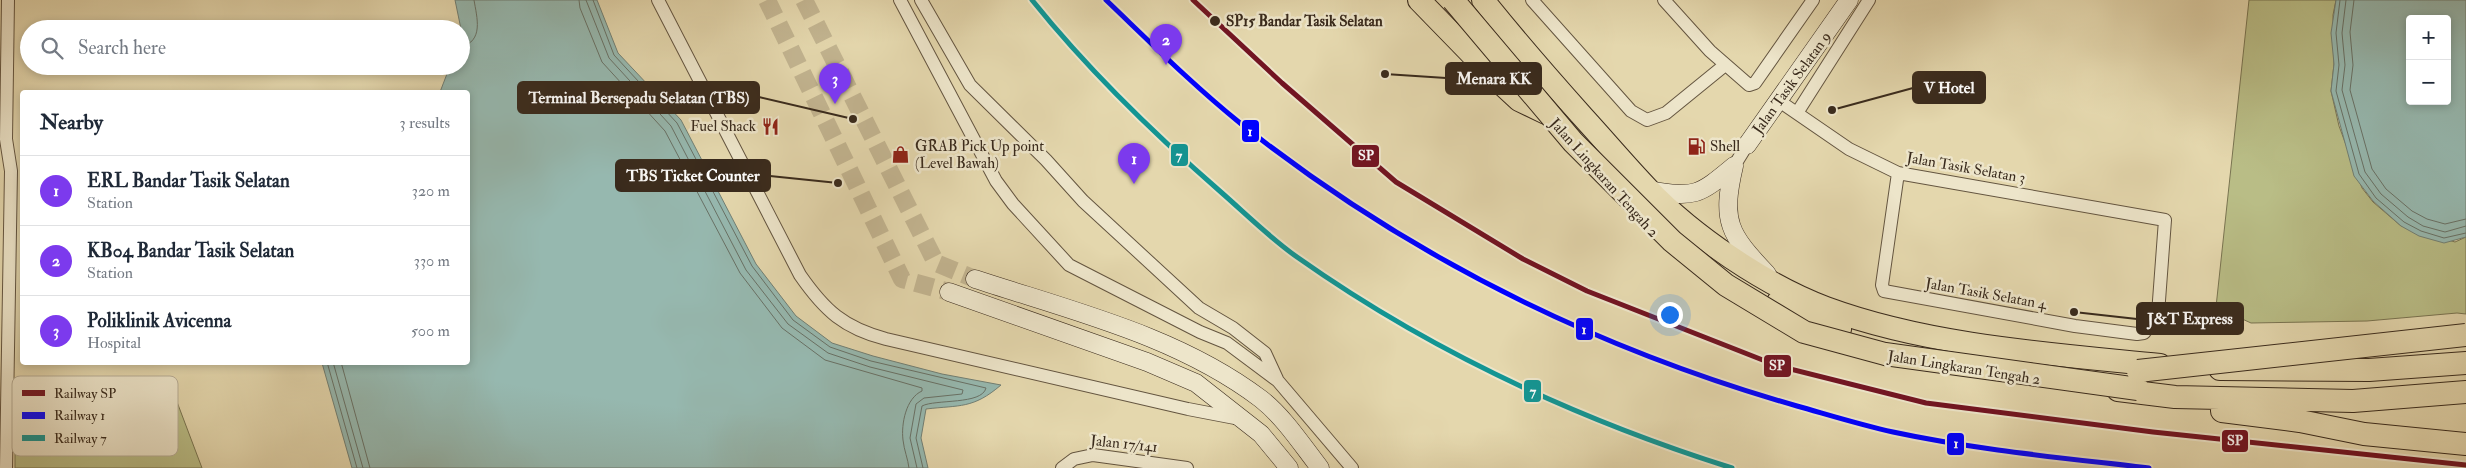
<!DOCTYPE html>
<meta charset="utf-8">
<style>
:root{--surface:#fff;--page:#f6f6f7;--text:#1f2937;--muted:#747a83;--line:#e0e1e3;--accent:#7c3aed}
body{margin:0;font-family:"IM FELL Double Pica",serif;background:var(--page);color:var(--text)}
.controls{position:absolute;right:15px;top:15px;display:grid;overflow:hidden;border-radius:5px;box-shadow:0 2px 8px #0003}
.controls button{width:45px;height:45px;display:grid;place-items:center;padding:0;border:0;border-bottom:1px solid var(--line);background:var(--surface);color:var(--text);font:25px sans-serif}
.you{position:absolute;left:1669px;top:314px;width:18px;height:18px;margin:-12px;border:4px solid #fff;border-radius:50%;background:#1a73e8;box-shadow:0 0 0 8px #1a73e833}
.badge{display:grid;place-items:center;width:32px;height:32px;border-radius:50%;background:var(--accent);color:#fff;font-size:16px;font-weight:700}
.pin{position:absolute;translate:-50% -41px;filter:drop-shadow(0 1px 2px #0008)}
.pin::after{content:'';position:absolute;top:26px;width:18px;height:15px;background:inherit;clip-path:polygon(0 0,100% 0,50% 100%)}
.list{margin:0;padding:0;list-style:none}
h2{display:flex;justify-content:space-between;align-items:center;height:65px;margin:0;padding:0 20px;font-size:21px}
h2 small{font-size:16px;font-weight:400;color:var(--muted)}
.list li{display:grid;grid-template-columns:32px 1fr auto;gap:15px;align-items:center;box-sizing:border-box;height:70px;padding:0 20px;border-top:1px solid var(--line)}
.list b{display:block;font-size:19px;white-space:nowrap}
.list p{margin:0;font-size:16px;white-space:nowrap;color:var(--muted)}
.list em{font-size:16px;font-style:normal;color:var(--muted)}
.icon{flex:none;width:28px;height:28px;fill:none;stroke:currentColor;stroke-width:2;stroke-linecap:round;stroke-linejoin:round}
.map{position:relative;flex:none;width:2466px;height:468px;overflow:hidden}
.search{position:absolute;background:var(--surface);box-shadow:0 2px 8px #0003;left:20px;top:20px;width:450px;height:55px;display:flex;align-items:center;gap:12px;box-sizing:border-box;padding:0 18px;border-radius:28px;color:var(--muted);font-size:19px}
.panel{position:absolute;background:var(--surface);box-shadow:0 2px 8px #0003;left:20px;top:90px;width:450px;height:275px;border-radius:5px}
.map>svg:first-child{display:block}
.green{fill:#b9bd86;stroke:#797451}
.water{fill:#96b8af;stroke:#717f74;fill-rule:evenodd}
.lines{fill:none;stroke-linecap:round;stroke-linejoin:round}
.shore{stroke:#687166;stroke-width:1}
.secondary-tunnel{stroke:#c2b490;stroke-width:18;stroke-dasharray:18 9;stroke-linecap:butt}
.street-casing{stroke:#645540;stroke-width:14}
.secondary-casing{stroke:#392a1c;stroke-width:19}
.highway-casing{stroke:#392a1c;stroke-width:24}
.street{stroke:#ede5ca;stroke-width:12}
.secondary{stroke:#ede5ca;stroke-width:18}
.highway{stroke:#e4d7ad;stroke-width:22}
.highway-bridge-casing{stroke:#392a1c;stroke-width:24;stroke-linecap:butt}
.highway-bridge{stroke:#e4d7ad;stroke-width:22}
.rail-1-casing{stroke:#ede5ca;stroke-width:9}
.rail-2-casing{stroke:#ede5ca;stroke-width:9}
.rail-3-casing{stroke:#ede5ca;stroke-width:9}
.rail-1{stroke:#721422;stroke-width:5}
.rail-2{stroke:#00f;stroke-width:5}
.rail-3{stroke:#139593;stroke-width:5}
.stop-dot{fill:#392a1c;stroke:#ede5ca;stroke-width:2}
.labels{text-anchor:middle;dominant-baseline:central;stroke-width:5;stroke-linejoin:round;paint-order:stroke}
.stop-label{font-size:15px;font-weight:bold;fill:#392a1c;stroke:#ede5ca;text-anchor:start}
.street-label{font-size:15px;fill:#392a1c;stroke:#ede5ca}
.poi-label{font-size:15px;fill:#392a1c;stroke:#ede5ca;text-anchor:start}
.key{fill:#ede5ca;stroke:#b7ad96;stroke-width:1}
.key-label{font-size:14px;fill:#392a1c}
.leader{fill:none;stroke:#392a1c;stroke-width:2}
.callout-dot{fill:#392a1c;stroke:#ede5ca;stroke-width:2}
.callout{fill:#392a1c;stroke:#392a1c;stroke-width:2}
.callout-label{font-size:16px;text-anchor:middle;font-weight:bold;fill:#fff}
.line-badge{stroke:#ede5ca;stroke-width:2}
.badge-label{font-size:14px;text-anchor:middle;font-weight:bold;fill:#fff}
</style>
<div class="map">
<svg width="2466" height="468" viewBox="0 0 2466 468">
<rect width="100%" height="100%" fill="#e4d7ad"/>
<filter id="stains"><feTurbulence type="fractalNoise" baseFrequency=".004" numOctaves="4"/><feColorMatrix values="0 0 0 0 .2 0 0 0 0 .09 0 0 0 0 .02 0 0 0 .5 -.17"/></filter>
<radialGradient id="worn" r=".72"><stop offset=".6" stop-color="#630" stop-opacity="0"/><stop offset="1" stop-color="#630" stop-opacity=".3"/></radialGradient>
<path class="green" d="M2249,0h87l-3,15 1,49 -3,27 8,35 23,62 11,14 28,24 54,16 11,-5v77l-9,-1 -90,8 -116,2 -35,-16z
M174,394l28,74h-187v-57l126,1z"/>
<path class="water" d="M455,0h142l21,53 63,67 75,144 40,52 36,27 41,13 69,18 59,11c-28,24 -41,20 -75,24l-5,29 7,30h-576l-30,-105 146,-1v-270h-28l10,-26h11v-37z
M2336,0h130v237l-22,6 -25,-7 -18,-10 -28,-25 -19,-25 -23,-85 3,-27 -3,-31zM2410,19h37v82h-37z"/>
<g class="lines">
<path class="shore" d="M579,0l1,8 22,54 63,69 75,142 42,55 43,32 97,28v3c-16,7 -21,33 -19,49 1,10 5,19 6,28
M586,0l23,58 62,68 75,144 42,54 40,29 42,14 93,23 -1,4 -38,4 -8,6 -6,34 7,30
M593,0l21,55 63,68 75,143 41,54 37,27 41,14 115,27c-4,17 -51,11 -64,18l-6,32 7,30
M2340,0l-4,33 3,32 -3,26 23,83 17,24 28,24 17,9 23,7 22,-5
M2346,0l-4,33 3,32 -3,25 23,82 16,22 27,23 15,9 22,6 21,-6
M2354,0l-4,32 3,33 -3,25 22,79 14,20 26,22 15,8 18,5 21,-5
M461,47c23,-6 16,-29 13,-47
M327,362l30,106
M333,362l30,106
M341,362l29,106"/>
<path class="secondary-tunnel" d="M767,0l135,279 47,13
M804,0l132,263 39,16"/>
<defs>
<path id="street" d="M658,0l142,275c25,36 44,53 86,64l302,70 52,10
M900,0l96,181 17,23 56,61 131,67 27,11 51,38 74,87
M921,0l49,85 76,75 37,41 116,107 34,20 32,25 12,26
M1532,0l99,111 16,9 19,-7 59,-48
M1664,0l46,51 39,34 6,-2 58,-83
M1779,101l70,48 49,24 267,47 -7,94 -14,19 -7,1 -62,-8 -191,-35 -2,-6 16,-112
M1797,113l72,-113
M1734,166l13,-21
M6,468l5,-297 -5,-32 2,-139
M1062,468l12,-9 19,-4 94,13"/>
<path id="secondary" d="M1747,145l102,-145
M1734,166c-13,56 -5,68 33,108
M1649,190c46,8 49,6 85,-24
M975,279c97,32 203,57 286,120 23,18 41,46 59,69
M949,292l198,70 49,21 65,51 28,34"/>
<path id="highway" d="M1419,0l73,75 27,25 27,13
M1483,0c32,40 66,79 100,117 22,24 43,49 65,72 45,47 117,96 178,119 103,38 225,46 334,57
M1778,302l30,16 32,11
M2220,369l149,1 97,-7
M2118,390l57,7 178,4 113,-9
M2222,411l78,10 64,13 102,10"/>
</defs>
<use href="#street" class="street-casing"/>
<use href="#secondary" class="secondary-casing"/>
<use href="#highway" class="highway-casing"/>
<use href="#street" class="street"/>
<use href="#secondary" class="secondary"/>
<use href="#highway" class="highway"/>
<defs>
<path id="highway-bridge" d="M1453,0l120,142 99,99 54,44 78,47 81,22 253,35
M2138,371l328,-36"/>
</defs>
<use href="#highway-bridge" class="highway-bridge-casing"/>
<use href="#highway-bridge" class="highway-bridge"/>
<defs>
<path id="rail-1" d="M1193,0l89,83 114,99 127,77 64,32 191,75 148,37 227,29 313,33"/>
<path id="rail-2" d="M1106,0c44,42 87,85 134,123 166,132 354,225 557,283 32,9 64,19 96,26 84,18 171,26 256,36"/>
<path id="rail-3" d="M1032,0c57,71 121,133 190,193 24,21 48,45 75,64 133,94 280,162 435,211"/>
</defs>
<use href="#rail-1" class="rail-1-casing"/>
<use href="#rail-2" class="rail-2-casing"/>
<use href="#rail-3" class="rail-3-casing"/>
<use href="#rail-1" class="rail-1"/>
<use href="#rail-2" class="rail-2"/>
<use href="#rail-3" class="rail-3"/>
</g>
<defs>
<symbol id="restaurant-bare" viewBox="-9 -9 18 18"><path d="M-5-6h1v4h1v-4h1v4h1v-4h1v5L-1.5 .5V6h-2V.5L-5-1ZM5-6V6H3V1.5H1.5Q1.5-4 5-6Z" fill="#8f2418" stroke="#ede5ca" stroke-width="2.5" paint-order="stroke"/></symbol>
<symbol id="fuel-bare" viewBox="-9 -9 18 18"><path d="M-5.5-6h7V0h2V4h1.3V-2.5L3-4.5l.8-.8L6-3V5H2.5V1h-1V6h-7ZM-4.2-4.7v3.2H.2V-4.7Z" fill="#8f2418" stroke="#ede5ca" stroke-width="2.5" paint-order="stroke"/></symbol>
<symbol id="shop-bare" viewBox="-9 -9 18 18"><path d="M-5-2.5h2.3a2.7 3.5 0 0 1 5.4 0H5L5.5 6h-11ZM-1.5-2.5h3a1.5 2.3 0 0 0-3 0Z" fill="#8f2418" stroke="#ede5ca" stroke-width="2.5" paint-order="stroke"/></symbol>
</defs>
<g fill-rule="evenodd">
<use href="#restaurant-bare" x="758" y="114" width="25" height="25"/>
<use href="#fuel-bare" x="1684" y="134" width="25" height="25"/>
<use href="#shop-bare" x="888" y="142" width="25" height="25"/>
</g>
<circle class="stop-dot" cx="1215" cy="21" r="6"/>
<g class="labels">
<g class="stop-label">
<text x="1226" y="21">SP15 Bandar Tasik Selatan</text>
</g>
<g class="street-label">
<text transform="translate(1792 83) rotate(-54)">Jalan Tasik Selatan 9</text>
<text transform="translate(1966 168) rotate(10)">Jalan Tasik Selatan 3</text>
<text transform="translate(1604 178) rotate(48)">Jalan Lingkaran Tengah 2</text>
<text transform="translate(1986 294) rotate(10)">Jalan Tasik Selatan 4</text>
<text transform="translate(1964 368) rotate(9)">Jalan Lingkaran Tengah 2</text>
<text transform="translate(1124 444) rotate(6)">Jalan 17/141</text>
</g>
<g class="poi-label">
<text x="756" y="126" text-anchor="end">Fuel Shack</text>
<text x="915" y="146">GRAB Pick Up point<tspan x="915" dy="17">(Level Bawah)</tspan></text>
<text x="1710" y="146">Shell</text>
</g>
</g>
<rect x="12" y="376" width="166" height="80" rx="8" class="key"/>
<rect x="22" y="390" width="23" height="6" fill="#721422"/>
<rect x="22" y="412" width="23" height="7" fill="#00f"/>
<rect x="22" y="435" width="23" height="6" fill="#139593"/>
<g class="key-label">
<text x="54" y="398">Railway SP</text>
<text x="54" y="420">Railway 1</text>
<text x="54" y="443">Railway 7</text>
</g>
<path class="leader" d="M1385 74L1446 78M1832 110L1913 88M853 119L759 97M838 183L770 176M2074 312L2137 319"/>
<g class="callout-dot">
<circle cx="1385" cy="74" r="5"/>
<circle cx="1832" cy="110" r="5"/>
<circle cx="853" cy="119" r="5"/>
<circle cx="838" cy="183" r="5"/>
<circle cx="2074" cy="312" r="5"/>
</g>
<g class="callout">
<rect x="1446" y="63" width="95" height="31" rx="5"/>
<rect x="1913" y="72" width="72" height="31" rx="5"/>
<rect x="518" y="82" width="241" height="31" rx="5"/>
<rect x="616" y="160" width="154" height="31" rx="5"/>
<rect x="2137" y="303" width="106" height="31" rx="5"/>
</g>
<g class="callout-label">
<text x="1494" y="84">Menara KK</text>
<text x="1949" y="93">V Hotel</text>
<text x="639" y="103">Terminal Bersepadu Selatan (TBS)</text>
<text x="693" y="181">TBS Ticket Counter</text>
<text x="2190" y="324">J&amp;T Express</text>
</g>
<g class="line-badge">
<rect x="1241" y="119" width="19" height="24" rx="5" fill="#00f"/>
<rect x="1170" y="143" width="19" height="24" rx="5" fill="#139593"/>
<rect x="1351" y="144" width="29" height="24" rx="5" fill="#721422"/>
<rect x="1575" y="317" width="19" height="24" rx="5" fill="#00f"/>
<rect x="1763" y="354" width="29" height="24" rx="5" fill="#721422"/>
<rect x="1523" y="379" width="19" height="24" rx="5" fill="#139593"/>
<rect x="2221" y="429" width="28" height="24" rx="5" fill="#721422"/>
<rect x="1946" y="432" width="19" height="24" rx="5" fill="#00f"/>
</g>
<g class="badge-label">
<text x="1250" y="136">1</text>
<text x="1179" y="160">7</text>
<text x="1366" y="160">SP</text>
<text x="1584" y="334">1</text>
<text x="1777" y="370">SP</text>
<text x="1533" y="396">7</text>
<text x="2235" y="445">SP</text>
<text x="1956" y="448">1</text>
</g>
<rect width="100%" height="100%" filter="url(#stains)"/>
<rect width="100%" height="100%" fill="url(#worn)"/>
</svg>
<div class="controls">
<button>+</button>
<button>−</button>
</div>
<div class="you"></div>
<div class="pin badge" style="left:1134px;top:184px">1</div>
<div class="pin badge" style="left:1166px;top:65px">2</div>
<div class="pin badge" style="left:835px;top:104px">3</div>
<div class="search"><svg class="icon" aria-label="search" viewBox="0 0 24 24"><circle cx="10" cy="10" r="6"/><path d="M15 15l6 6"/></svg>Search here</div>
<section class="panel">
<h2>Nearby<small>3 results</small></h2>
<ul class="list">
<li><span class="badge">1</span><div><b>ERL Bandar Tasik Selatan</b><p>Station</p></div><em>320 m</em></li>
<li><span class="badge">2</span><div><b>KB04 Bandar Tasik Selatan</b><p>Station</p></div><em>330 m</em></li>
<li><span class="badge">3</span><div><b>Poliklinik Avicenna</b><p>Hospital</p></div><em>500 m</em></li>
</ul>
</section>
</div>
